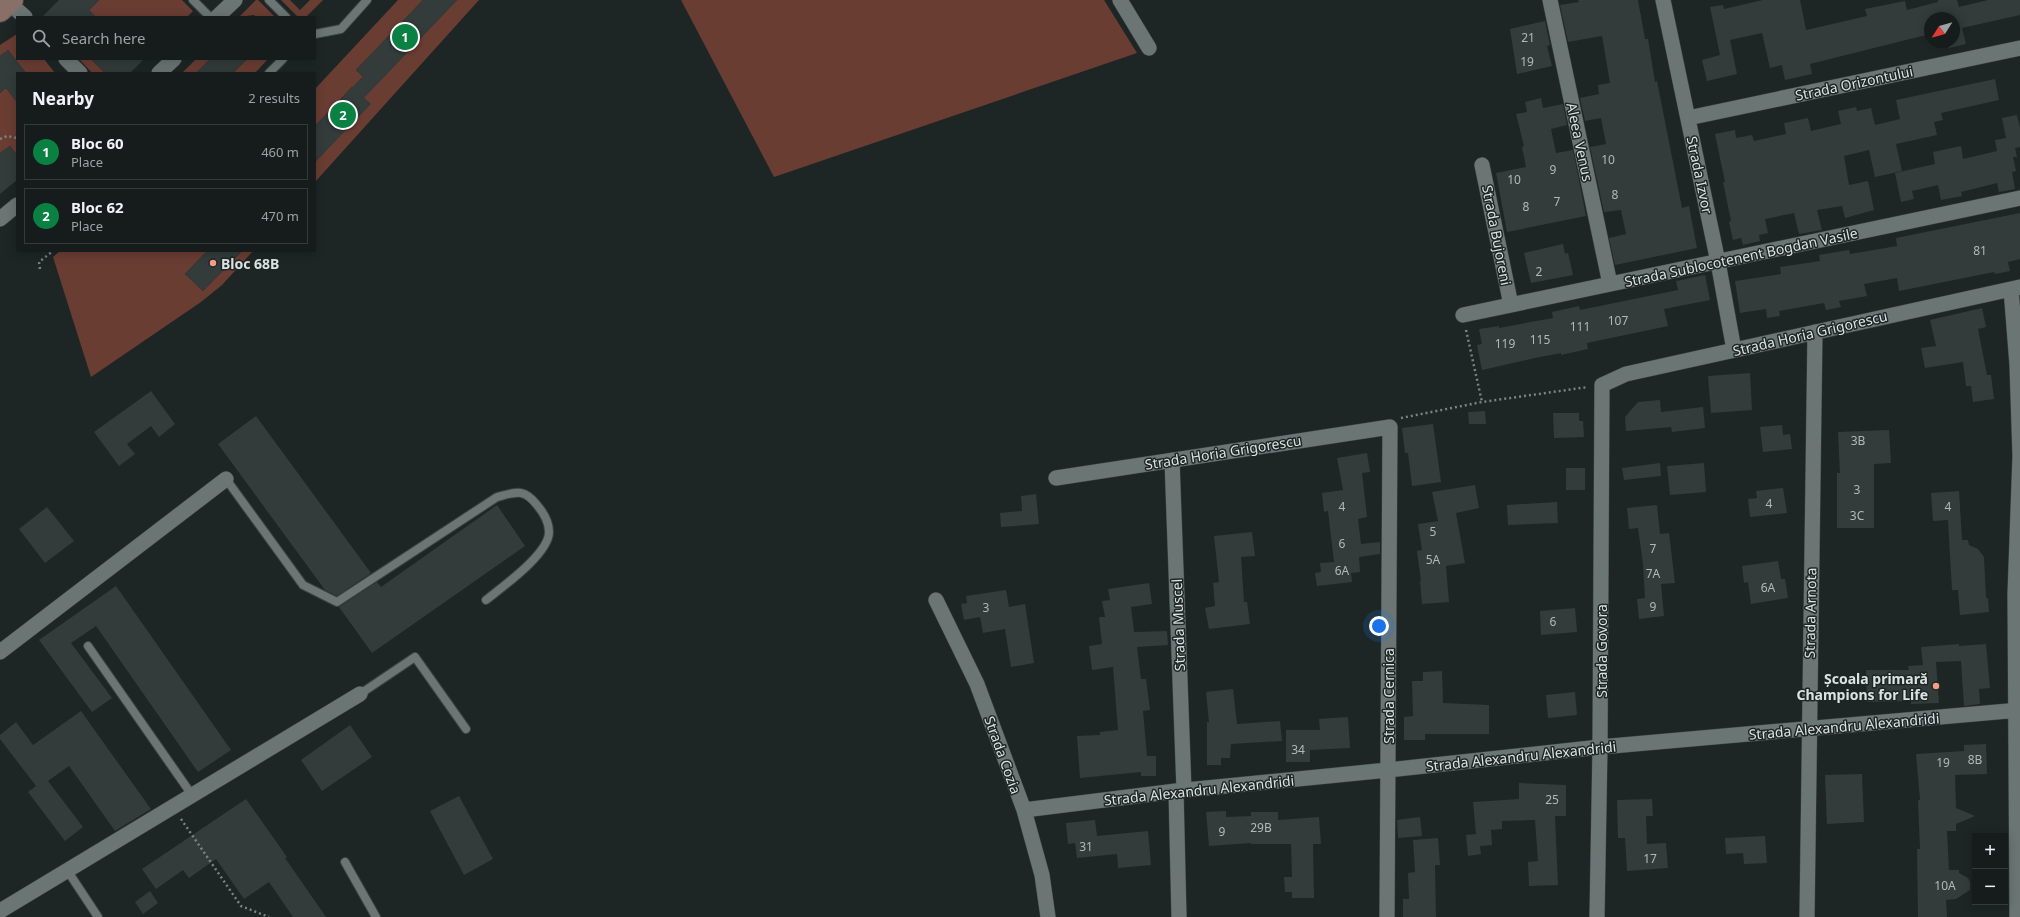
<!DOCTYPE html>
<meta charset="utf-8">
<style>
:root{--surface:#161c1c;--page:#1f2525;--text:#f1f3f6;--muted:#9ea1a3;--line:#353a3b;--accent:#0b8043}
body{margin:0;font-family:"Noto Sans",sans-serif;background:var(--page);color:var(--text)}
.controls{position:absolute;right:12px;bottom:12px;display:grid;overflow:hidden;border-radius:0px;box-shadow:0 2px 10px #0003}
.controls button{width:36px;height:36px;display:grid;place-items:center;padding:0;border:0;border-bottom:1px solid var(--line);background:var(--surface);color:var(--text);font:20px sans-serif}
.compass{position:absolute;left:1924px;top:12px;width:36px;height:36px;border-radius:50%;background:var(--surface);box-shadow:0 2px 10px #0003;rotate:233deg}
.you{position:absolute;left:1379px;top:626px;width:14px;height:14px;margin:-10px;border:3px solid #fff;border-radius:50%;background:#1a73e8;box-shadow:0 0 0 6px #1a73e833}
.badge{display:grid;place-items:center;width:26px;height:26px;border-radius:50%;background:var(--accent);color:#fff;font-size:13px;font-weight:700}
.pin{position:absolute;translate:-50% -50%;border:2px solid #fff;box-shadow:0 1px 4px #0006}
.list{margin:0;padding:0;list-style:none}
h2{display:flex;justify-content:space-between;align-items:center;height:52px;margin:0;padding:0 16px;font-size:17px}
h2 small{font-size:13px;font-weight:400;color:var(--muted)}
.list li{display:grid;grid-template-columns:26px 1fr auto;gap:12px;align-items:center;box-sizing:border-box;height:56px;margin:0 8px 8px;padding:0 8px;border:1px solid var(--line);border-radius:0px}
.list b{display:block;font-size:15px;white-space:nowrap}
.list p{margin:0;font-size:13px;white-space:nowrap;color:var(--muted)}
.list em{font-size:13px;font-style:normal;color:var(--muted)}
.icon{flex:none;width:22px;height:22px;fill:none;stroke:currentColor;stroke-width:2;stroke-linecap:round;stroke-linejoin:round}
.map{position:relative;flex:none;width:2020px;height:917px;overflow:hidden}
.search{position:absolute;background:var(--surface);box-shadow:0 2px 10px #0003;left:16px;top:16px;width:300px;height:44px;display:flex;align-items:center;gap:10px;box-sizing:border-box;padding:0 14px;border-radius:0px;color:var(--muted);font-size:15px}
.panel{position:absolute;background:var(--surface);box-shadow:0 2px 10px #0003;left:16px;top:72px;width:300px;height:180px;border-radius:0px}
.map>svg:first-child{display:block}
.green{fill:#6a3d33}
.building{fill:#333c3b}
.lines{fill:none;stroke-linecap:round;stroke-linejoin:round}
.lane-casing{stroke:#3a4242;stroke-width:10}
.street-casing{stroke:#3a4242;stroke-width:16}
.secondary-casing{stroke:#3a4242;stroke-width:24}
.path{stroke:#7c8383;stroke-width:2.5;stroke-dasharray:2 3;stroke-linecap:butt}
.lane{stroke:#6b7574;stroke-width:8}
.street{stroke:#6b7574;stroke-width:15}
.secondary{stroke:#886f67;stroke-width:22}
.poi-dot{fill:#f49e89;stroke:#1d2625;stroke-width:1.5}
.labels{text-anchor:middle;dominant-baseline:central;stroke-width:3;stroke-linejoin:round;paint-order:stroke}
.number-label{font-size:12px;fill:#b2b8b8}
.street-label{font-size:14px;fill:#dde2e2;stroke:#1d2625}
.poi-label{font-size:14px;font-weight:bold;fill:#dde2e2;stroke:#1d2625;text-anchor:start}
</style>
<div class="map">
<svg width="2020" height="917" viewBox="0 0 2020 917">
<rect width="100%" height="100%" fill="#1d2625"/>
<path class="green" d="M99,0h83l11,11 -6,6h-91l-7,-7z
M256,0h2l17,17h-19l-2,-2 -15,2z
M281,0h9l10,10 10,-10h13l-17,17h-8z
M398,0h25l-67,70 18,17 83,-87h22l-164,182v-20l55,-58 -18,-17 -37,39v-37z
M681,0h423l33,53 -363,124z
M17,34v25h27l11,14h-29l-18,-23 -8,6v-11z
M79,59h12l14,14h-13z
M196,59h14l-14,14h-14z
M247,59h21l-13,14h-22z
M6,88l11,14v53l-7,-9 -10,7v-60z
M60,251h147l-22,23 18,17 39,-40h11l-31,34 -21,17 -110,75 -38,-120z"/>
<path class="building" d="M59,0h40l-10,10 7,7h-54z
M423,0h34l-93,98 7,6 -56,58v-36l48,-50 -7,-6z
M1578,0h60l7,39h3l7,43 2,-1 25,127 7,-2 8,42 -82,17 -6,-27 17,-4 -5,-24 -17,2 -14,-65 16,-3 -5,-26 -16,3 -5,-23 19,-4 -1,-9 12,-2 -8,-47 -34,6 -8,-37 19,-3z
M1763,0h37l6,30 61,-14 -2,-7 40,-8 2,9 31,-8v-2h19l2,7 29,-7h32v15l-58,13 4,16 -17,4 -2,-6h7v-24h-24v16l-120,30 2,10 -27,6 -3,-15 -12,3 -8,-35 -32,7 7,34 -30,7 -5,-21 18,-5 -10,-48 13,-2 1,4z
M1545,21l5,24 -3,1 5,20 -35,8 -7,-45z
M8,50l18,23h-9v29l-11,-14 -6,5v-37z
M91,59h53l-14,14h-25z
M210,59h37l-14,14h-37z
M1995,79l4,21 -58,13 2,7 -9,2 3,13 -41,9 6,27 -27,6 -6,-27 -25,6 5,29 19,-4 6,29 -29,8 -3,-12 -25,4 5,20 -23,4 -5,-21 -29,6 3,14 -9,2 1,6 -17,4 -2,-7 -8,2 -4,-18 2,-1 -8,-39h2l-10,-48 20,-4 1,8 16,-3 2,6 32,-7 -2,-11 24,-5 3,13 30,-7 -3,-13 18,-4 1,4 14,-3 4,17 25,-6 -4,-19z
M1541,98l2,10 20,-4 4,21 -16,4 5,24 17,-3 13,66 -79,16 -11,-59 30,-6 -4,-20 2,-1 -8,-32 11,-2 -2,-10z
M2017,115l3,13v19l-5,1 2,9h-4l3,14 -4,1 3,17 -16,3 -2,-9 -36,9 1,4 -21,4 -3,-15 -26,6 2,8 -13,3 -6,-29 40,-9 -2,-12 28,-6 2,13 34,-8 -2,-11 11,-2 -4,-20z
M10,146l7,9v25l-17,14v-41z
M2020,213v46l-12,3 2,9 -15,3 -1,-2 -95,19 -2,-13 -33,6 3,12 -28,5 2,6 -15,3 -2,-7 -45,8 1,5 -13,2 -1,-9 -26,4 -5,-32 46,-7 -1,-7 40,-6 -1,-6 30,-5 1,4 47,-8 -1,-8z
M1563,244l2,10 3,-1 5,22 -42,8 -7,-30z
M207,251h35l-39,40 -18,-17z
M1705,275l5,25 -46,9 4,17 -81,17 1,6 -27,6v-2l-26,5 -53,12 -5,-25 5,-1 -3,-15 20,-3v2l54,-10 -1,-6 27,-6 1,4 98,-20 -2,-9z
M1982,308l4,19 -8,2 9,46h4l3,24 -21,3 -2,-16h-5l-3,-24 -38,6 -4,-20 15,-2 -6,-26z
M1750,373l2,37 -41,3 -3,-37z
M151,391l24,33 -16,13 -8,-11 -24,18 8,10 -16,12 -25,-34z
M1660,400l1,12 42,-5 2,21 -33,4 -1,-5 -45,4 -1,-14 13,-15z
M1485,411l1,13h-17l-1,-12z
M1553,413h26v8h4l1,16 -30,1z
M256,416l115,157 -34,23 -12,-6 -107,-146z
M1433,424l8,58 -29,4 -4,-33h-3l-3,-25z
M1782,425l1,10 7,-1 2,15 -29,3 -3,-25z
M1889,430l2,33 -17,1v64h-37v-55h3l-2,-41z
M1367,453l3,19 -8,1 5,44 -9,2 3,25 19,-2v12l-21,3 1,15 -9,1 1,9 -35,4 -2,-13 6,-1 -1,-9 14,-1 -6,-51 -4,1 -2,-19 21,-3 -6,-32z
M1660,463l1,13 -37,4 -2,-12z
M1704,463l2,29 -36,3 -3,-29z
M1566,468h19v22h-19z
M1475,485l4,23 -23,5 9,50 -19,3 3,36 -27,2 -2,-23h1l-4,-30 5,-1 -4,-26 20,-3 -6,-29z
M1783,488l4,25 -37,4 -2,-18 9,-1 -1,-7z
M1959,491l3,49h6l1,5 9,4 6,8 2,41h2l1,14 -29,3 -2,-25h-6l-4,-70 -15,1 -2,-28z
M1036,494l3,30 -38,3 -1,-14 22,-2 -1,-15z
M1557,502l1,21 -50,2 -1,-20z
M497,505l28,41 -153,107 -33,-46 38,-25 4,5z
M1657,505l3,29 9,-1 6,50 -14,1 3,32 -25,3 -2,-20 8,-1 -2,-34 -5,-36 -9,1 -2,-21z
M47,507l27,34 -29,22 -26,-34z
M1252,532l3,24 -14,1 3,45h3l3,22 -41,5 -4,-21 10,-2 -2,-23 6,-1 -5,-46z
M1778,561l3,18h4l3,19 -37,6 -3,-22 -4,1 -2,-17z
M1149,583l3,21 -21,3 3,25 33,-1 1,14 -31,2 4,32h5l4,31 -7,1 4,45h9v20h-15v-4l-61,6 -3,-42 23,-1v-3l18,-2 -5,-63 -21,3 -3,-24 13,-2 -3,-27h6l-3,-16 8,-1 -2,-11z
M116,586l115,164 -33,22 -102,-146 -25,17 41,55 -20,14 -53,-72z
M1006,590l3,17 16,-3 9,59 -23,4 -6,-38 -22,4 -3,-16 -16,3 -3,-16 6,-1 -1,-7z
M1575,608l2,24 -36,3 -1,-24z
M1959,644v2l27,-2 4,44 -11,1 1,15 -16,2 -3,-45 -25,1 3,41 -28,1v-3l-44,1 -1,-32h43l-1,-4 15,-1 -2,-18z
M1442,671l1,32 46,2v29h-64v6h-21v-23l9,-1 -1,-35h11v-9z
M1233,689l4,35 43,-3 2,20 -51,3 -1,14h-9v7h-14v-43h2l-3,-30z
M1575,692l2,23 -29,3 -2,-23z
M81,711l70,98 -36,22 -46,-65 -21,15 35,46 -18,14 -37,-49 8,-6 -36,-47v-4l16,-13 17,23z
M1348,717l2,31 -40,2v12h-24v-32h34l-1,-11z
M350,725l22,32 -50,34 -21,-31z
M1986,744l1,30 -32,1 1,33 19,8 -19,8v7h-9l2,39h10v3l9,5 2,4v8l-14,9 -10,1 1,17h-29l-1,-68h3l-2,-49h2l-4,-46 48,-3v-6z
M1862,774l2,48 -37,2 -2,-49z
M1519,783l47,2v31h-11l3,69 -29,1 -1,-24 10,-1 -3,-41 -33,1v8l-11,1 1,15 -12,1 1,8 -13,2 -2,-21 10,-1 -3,-32 46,-3z
M459,796l34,63 -29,16 -34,-64z
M246,799l41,58 -2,1 41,59h-33l-24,-35 -25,17 -28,-40 -27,19 -6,-8 -27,19 -14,-20z
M1652,799l1,17h-7l1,28 19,-1 2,25 -41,3 -2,-33h-7l-1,-38z
M1226,811v6l25,-1v-4h27v8l41,-3 2,27h-8l1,54h-22v-6h-7l-1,-15h8l-1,-33h-40v-1l-42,3 -3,-34z
M1420,817l2,19 -24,2 -1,-18z
M1095,820l2,16 51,-5 3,34 -33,3 -1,-14 -40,4 -2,-15 -7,1 -2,-21z
M1765,836l2,27 -23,1 -1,-11 -17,1 -1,-16z
M1438,838l2,27h-5l1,52h-33v-18h6l-1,-26 7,-1 -2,-32z
M150,891l8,12 -15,11 -8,-12z"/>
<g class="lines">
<defs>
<path id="lane" d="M193,0l17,17
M269,0l17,17
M315,34l26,-5 26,-29
M269,73l14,-14
M226,479l77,106 34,17 160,-105c19,-5 27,-9 40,8 6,7 12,17 12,27 0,22 -47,55 -63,68
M88,646l104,149
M360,694l55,-37 51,72
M345,862l31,55
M67,870l31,47"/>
<path id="street" d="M1120,0l29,48
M1550,0l60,284
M1663,0l55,262 16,88
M9,3l16,14
M217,17l18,-17
M66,59l14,14
M159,73l15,-14
M1688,118l332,-70
M1482,165l29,140
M0,219l17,-14
M2011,289l6,76 3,91 -5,138 2,323
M1463,315l557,-117
M1172,460l12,330
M1056,478l334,-51 -3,490
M936,600l41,84 47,126 18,65 6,42
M0,652l226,-173
M1176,791l3,126
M1024,810l152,-19 212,-21 212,-23 420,-37
M0,911l360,-217
M1597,917l3,-170 2,-362 24,-11 394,-87
M1807,917l8,-585"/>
<path id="secondary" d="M0,11l12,-11"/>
</defs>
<use href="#lane" class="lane-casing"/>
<use href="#street" class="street-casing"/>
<use href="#secondary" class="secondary-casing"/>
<path class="path" d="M0,139l7,-3 10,2
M40,269l-1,-7 14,-11
M1466,330l16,72
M1401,418l81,-16 106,-15
M181,819l60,87 28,11"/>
<use href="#lane" class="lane"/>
<use href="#street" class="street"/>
<use href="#secondary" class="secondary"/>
</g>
<g class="poi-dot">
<circle cx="213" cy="263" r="4"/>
<circle cx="1936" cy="686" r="4"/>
</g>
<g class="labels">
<g class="number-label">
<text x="1528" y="37">21</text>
<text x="1527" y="61">19</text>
<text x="1608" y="159">10</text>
<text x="1553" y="169">9</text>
<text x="1514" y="179">10</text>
<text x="1615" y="194">8</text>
<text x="1557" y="201">7</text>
<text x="1526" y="206">8</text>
<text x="1980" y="250">81</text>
<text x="1539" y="271">2</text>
<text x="1618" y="320">107</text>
<text x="1580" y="326">111</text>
<text x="1540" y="339">115</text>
<text x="1505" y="343">119</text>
<text x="1858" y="440">3B</text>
<text x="1857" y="489">3</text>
<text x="1769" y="503">4</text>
<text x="1342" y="506">4</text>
<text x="1948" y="506">4</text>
<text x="1857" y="515">3C</text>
<text x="1433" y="531">5</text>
<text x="1342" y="543">6</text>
<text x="1653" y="548">7</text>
<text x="1433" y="559">5A</text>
<text x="1342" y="570">6A</text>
<text x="1653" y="573">7A</text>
<text x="1768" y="587">6A</text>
<text x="1653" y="606">9</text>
<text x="986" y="607">3</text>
<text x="1553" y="621">6</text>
<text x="1298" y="749">34</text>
<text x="1975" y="759">8B</text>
<text x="1943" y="762">19</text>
<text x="1552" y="799">25</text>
<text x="1261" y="827">29B</text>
<text x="1222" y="831">9</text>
<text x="1086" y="846">31</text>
<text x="1650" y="858">17</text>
<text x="1945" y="885">10A</text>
</g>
<g class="street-label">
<text transform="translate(1854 83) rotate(-12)">Strada Orizontului</text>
<text transform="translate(1580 142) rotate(78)">Aleea Venus</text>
<text transform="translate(1700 175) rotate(78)">Strada Izvor</text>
<text transform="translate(1497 235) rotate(79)">Strada Bujoreni</text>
<text transform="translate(1741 257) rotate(-12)">Strada Sublocotenent Bogdan Vasile</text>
<text transform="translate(1810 333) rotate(-13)">Strada Horia Grigorescu</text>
<text transform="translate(1223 452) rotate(-9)">Strada Horia Grigorescu</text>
<text transform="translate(1810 613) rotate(-89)">Strada Arnota</text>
<text transform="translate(1178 625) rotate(-92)">Strada Muscel</text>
<text transform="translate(1601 651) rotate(-90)">Strada Govora</text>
<text transform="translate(1388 696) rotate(-90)">Strada Cernica</text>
<text transform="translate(1844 726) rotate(-5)">Strada Alexandru Alexandridi</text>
<text transform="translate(1003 755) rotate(70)">Strada Cozia</text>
<text transform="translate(1521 756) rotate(-6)">Strada Alexandru Alexandridi</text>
<text transform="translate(1199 790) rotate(-6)">Strada Alexandru Alexandridi</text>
</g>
<g class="poi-label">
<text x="221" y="263">Bloc 68B</text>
<text x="1928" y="678" text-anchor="end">Școala primară<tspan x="1928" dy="16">Champions for Life</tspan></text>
</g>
</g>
</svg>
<div class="controls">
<button>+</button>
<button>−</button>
</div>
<svg class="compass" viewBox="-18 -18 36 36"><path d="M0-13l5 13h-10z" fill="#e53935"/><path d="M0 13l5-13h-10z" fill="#9ea1a3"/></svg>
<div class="you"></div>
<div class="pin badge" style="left:405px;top:37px">1</div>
<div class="pin badge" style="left:343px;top:115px">2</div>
<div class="search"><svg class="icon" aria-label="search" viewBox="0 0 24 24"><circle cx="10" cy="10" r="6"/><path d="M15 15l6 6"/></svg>Search here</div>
<section class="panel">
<h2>Nearby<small>2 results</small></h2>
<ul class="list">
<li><span class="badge">1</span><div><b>Bloc 60</b><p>Place</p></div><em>460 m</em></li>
<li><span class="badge">2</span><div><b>Bloc 62</b><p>Place</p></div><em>470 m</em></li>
</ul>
</section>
</div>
